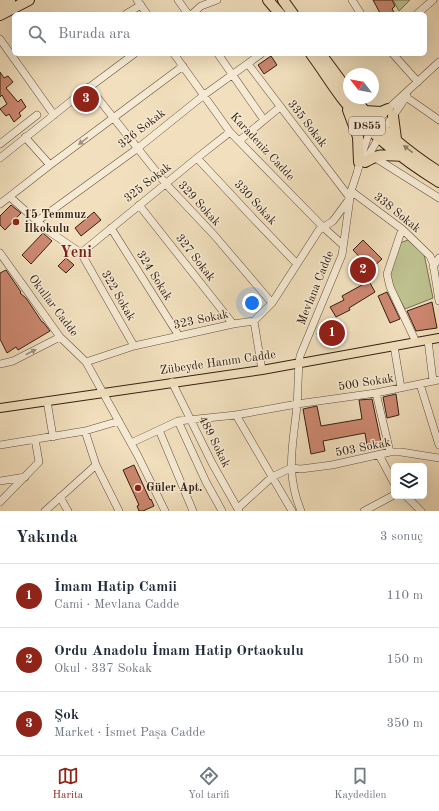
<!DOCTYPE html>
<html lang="tr">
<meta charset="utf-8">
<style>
:root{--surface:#fff;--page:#f2f2f3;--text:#1f2937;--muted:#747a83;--line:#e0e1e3;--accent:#8f2418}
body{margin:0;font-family:"Old Standard TT",serif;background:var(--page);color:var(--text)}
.controls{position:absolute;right:12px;bottom:12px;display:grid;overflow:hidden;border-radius:6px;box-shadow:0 4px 16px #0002}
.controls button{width:36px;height:36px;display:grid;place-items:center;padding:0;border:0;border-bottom:1px solid var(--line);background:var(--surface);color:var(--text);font:20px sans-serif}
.compass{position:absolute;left:343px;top:68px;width:36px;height:36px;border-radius:50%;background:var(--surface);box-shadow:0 4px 16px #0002;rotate:301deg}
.you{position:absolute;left:252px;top:303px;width:14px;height:14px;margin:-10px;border:3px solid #fff;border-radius:50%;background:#1a73e8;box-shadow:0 0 0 6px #1a73e833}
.badge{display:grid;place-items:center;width:26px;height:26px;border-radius:50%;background:var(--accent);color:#fff;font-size:13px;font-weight:700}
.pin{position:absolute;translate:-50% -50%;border:2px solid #fff;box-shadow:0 1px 4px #0006}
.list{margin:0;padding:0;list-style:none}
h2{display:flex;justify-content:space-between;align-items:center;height:52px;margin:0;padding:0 16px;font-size:17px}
h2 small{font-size:13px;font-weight:400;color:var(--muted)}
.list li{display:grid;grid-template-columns:26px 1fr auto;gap:12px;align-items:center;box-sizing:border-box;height:64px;padding:0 16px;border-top:1px solid var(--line)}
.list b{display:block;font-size:15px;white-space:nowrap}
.list p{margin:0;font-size:13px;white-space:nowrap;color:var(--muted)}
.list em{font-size:13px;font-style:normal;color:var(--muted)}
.icon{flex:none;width:22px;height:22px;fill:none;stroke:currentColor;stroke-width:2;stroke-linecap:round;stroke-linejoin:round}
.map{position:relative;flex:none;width:439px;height:511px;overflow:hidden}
.search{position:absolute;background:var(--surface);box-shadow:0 4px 16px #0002;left:12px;right:12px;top:12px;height:44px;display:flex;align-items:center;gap:10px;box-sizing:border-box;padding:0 14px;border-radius:6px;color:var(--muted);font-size:15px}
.sheet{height:244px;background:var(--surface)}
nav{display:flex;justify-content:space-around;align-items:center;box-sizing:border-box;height:56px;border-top:1px solid var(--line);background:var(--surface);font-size:11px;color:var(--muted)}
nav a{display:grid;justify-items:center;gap:2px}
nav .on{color:var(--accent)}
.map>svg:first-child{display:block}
.green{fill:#bdc18e;stroke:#787050}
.building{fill:#cd8871;stroke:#342011}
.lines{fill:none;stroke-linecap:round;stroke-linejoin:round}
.minor-casing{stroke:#63503c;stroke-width:8}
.major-casing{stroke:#342011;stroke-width:10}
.highway-casing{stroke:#342011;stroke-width:12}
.minor{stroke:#f6ead4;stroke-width:7}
.major{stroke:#f1dfbd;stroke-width:8}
.highway{stroke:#f1dfbd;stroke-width:10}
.oneway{fill:#9f8f7c}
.oneway2{fill:#928067}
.poi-dot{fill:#8f2418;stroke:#f6ead4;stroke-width:1.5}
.labels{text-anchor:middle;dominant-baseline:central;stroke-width:3;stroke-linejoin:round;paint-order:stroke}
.shield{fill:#f6ead4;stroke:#6e5d4c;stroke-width:1}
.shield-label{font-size:11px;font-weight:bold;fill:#342011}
.street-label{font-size:12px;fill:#342011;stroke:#f6ead4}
.poi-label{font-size:12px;font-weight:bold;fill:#342011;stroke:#f6ead4;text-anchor:start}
.district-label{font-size:16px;font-weight:bold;fill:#7a1f14;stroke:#f6ead4}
</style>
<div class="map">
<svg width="439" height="511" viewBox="0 0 439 511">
<rect width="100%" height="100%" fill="#f1dfbd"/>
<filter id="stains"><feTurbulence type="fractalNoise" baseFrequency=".005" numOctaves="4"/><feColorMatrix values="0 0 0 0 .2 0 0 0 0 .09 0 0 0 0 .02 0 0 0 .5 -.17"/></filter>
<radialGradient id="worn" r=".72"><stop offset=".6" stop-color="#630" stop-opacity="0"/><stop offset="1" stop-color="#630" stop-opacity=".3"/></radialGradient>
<path class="green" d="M393,0h17l-11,11z
M408,240l16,14 9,44 -28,11 -14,-26 -2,-8 11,-32z"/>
<path class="building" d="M373,0h19l3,6 -3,3 2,3 -2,2h-5v-1l-4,1 -3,-1z
M271,56l6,9 -13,9 -6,-9z
M0,72l4,6 4,-2 5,6 -7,6 12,14 3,-3 5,8 -7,6 2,3 -7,6 -5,-8 -3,2 -6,-7 7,-5 -5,-9 -2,2z
M11,205l10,8 -16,17 -5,-5v-9z
M94,212l7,8 -20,16 -6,-8z
M43,233l9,8 -21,23 -9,-9z
M363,240l19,19 -11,10 -18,-19z
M66,258l8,7 -8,8 -8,-7z
M6,270l15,22 -1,1 6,5 16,24h1l7,9 -32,19 -2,-3 -9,6 -7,-14v-66z
M369,281l6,11 -26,16 1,2 -14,7 -6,-10 14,-7 -2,-4z
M387,292l13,27 -10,4 -12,-27z
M432,302l5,26 -21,3 -9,-20z
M325,320l21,11 -7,15 -22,-12z
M396,394l3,21 -12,3 -4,-21z
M372,399l9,43 -14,3 -2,-12 -42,8 2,10 -14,3 -8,-45 14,-3 4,20 41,-7 -3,-19z
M134,465l16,35 1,-1 3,7 -11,5h-4l-2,-5 2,-1 -16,-35z"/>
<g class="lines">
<defs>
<path id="minor" d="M137,0l10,14
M178,0l10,14
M352,0l9,14
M126,14l15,-9
M192,14l9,-8 16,-6
M417,14l16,-14
M0,39l54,76
M174,54l56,78 93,95 20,18
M218,54l46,66
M393,54l25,28
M89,87l77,97 48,51 58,68
M406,97l33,23
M25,137l25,28
M239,141l41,-34
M0,144l37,-29
M374,157l65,41
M0,158l75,-60 59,-44
M197,158l54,58 46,48
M365,161l19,-32 23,-33
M351,191l51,38 28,27 3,7 6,38
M10,197l37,33 34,23 53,93
M0,204l50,-39 133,-99
M139,205l94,119
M36,222l102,-74 66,-53 57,-41
M111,228l68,108
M402,229l-15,45 3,13 26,55
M0,253l60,84 26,25 52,94 27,55
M81,253l116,-95 33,-26
M433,267l6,-9
M254,321l8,49
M428,340l5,41
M394,346l7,42
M86,362l48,-16 99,-22 21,-3 18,-18 47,-73 14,-9 17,-23 -102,-134
M0,364l13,-3 47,-24
M172,382l40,81 27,48
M420,384l19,61
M376,393l14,59
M47,401l6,36
M236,415l56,96
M178,421l28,61 16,29
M159,430l34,81
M85,431l11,34 23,46
M131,443l47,-22 58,-6 61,-11 79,-11 63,-13
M0,445l85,-14 34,-10
M379,455l15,28
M0,481l25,-4
M406,496l15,15
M60,497l8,14
M0,502l39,-40 -4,-23
M238,508l34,-31 19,-9 10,1 31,-4 58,-13h11l38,6
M45,511l51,-46
M301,511c-16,-39 -8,-66 -4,-105 1,-15 1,-29 2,-43l1,-7 42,-101 9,-64 6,-18 6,-22 7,-21 18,-21 51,-47
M364,511l30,-16"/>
<path id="major" d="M0,408l262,-38 177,-32"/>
<path id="highway" d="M268,0l12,14
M283,0l10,14
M0,6l10,-6
M0,15l29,-15
M311,54c12,16 22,33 34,48 25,32 60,59 94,80
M321,54l28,38
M354,98c21,27 56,56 85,74
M348,110l10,27 1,25
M365,111l16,1 7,-3
M393,116l3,23
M365,162c15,-9 20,-7 37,-6"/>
</defs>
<use href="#minor" class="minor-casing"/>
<use href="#major" class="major-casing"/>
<use href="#highway" class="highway-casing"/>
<use href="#minor" class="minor"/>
<use href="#major" class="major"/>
<use href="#highway" class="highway"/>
</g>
<defs><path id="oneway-solid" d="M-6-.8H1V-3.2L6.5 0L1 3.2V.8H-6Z"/></defs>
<g class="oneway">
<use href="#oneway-solid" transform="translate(83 141) rotate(143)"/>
<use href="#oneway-solid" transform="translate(31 352) rotate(-27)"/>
</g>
<use class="oneway2" href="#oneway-solid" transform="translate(408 149) rotate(-143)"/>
<g class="poi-dot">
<circle cx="16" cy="222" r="4"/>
<circle cx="138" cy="488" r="4"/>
</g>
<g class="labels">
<rect class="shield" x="349" y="117" width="36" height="18" rx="3"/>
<g class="shield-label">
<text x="367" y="126">D855</text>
</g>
<g class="street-label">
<text transform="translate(307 124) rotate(52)">335 Sokak</text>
<text transform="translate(142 129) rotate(-38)">326 Sokak</text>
<text transform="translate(262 147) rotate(47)">Karadeniz Cadde</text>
<text transform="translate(148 183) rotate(-38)">325 Sokak</text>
<text transform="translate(255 203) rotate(47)">330 Sokak</text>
<text transform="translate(199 204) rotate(47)">329 Sokak</text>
<text transform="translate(397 213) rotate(39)">338 Sokak</text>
<text transform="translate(195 258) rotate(52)">327 Sokak</text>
<text transform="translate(154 276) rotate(58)">324 Sokak</text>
<text transform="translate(316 288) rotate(-68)">Mevlana Cadde</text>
<text transform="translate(118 296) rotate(60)">322 Sokak</text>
<text transform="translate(53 306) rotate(53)">Okullar Cadde</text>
<text transform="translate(201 320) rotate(-12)">323 Sokak</text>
<text transform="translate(218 363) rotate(-8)">Zübeyde Hanım Cadde</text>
<text transform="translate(366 383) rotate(-9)">500 Sokak</text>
<text transform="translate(214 442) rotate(63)">489 Sokak</text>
<text transform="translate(363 448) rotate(-11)">503 Sokak</text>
</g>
<g class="poi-label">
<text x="24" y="215">15 Temmuz<tspan x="24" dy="14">İlkokulu</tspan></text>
<text x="146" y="488">Güler Apt.</text>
</g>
<g class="district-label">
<text x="76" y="253">Yeni</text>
</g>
</g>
<rect width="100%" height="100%" filter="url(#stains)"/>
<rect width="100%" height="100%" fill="url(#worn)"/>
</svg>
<div class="controls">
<button><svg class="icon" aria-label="layers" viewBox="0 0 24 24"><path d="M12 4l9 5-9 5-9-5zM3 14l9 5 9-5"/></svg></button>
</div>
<svg class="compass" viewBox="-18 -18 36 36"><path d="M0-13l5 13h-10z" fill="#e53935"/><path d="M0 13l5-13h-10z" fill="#747a83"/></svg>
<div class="you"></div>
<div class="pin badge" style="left:332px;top:333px">1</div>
<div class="pin badge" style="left:363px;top:270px">2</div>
<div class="pin badge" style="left:86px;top:99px">3</div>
<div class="search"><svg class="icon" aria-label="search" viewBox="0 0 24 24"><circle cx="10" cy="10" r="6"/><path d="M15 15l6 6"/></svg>Burada ara</div>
</div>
<section class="sheet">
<h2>Yakında<small>3 sonuç</small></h2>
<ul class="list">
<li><span class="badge">1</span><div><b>İmam Hatip Camii</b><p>Cami · Mevlana Cadde</p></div><em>110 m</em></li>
<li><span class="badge">2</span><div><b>Ordu Anadolu İmam Hatip Ortaokulu</b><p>Okul · 337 Sokak</p></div><em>150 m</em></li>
<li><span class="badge">3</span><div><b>Şok</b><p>Market · İsmet Paşa Cadde</p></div><em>350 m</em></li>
</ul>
</section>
<nav>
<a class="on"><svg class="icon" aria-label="map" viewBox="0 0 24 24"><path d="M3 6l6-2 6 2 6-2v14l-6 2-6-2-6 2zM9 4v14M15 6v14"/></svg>Harita</a>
<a><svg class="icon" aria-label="directions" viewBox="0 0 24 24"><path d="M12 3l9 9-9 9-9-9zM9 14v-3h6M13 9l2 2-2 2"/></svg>Yol tarifi</a>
<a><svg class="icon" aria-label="saved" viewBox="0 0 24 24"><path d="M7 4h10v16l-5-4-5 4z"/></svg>Kaydedilen</a>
</nav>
